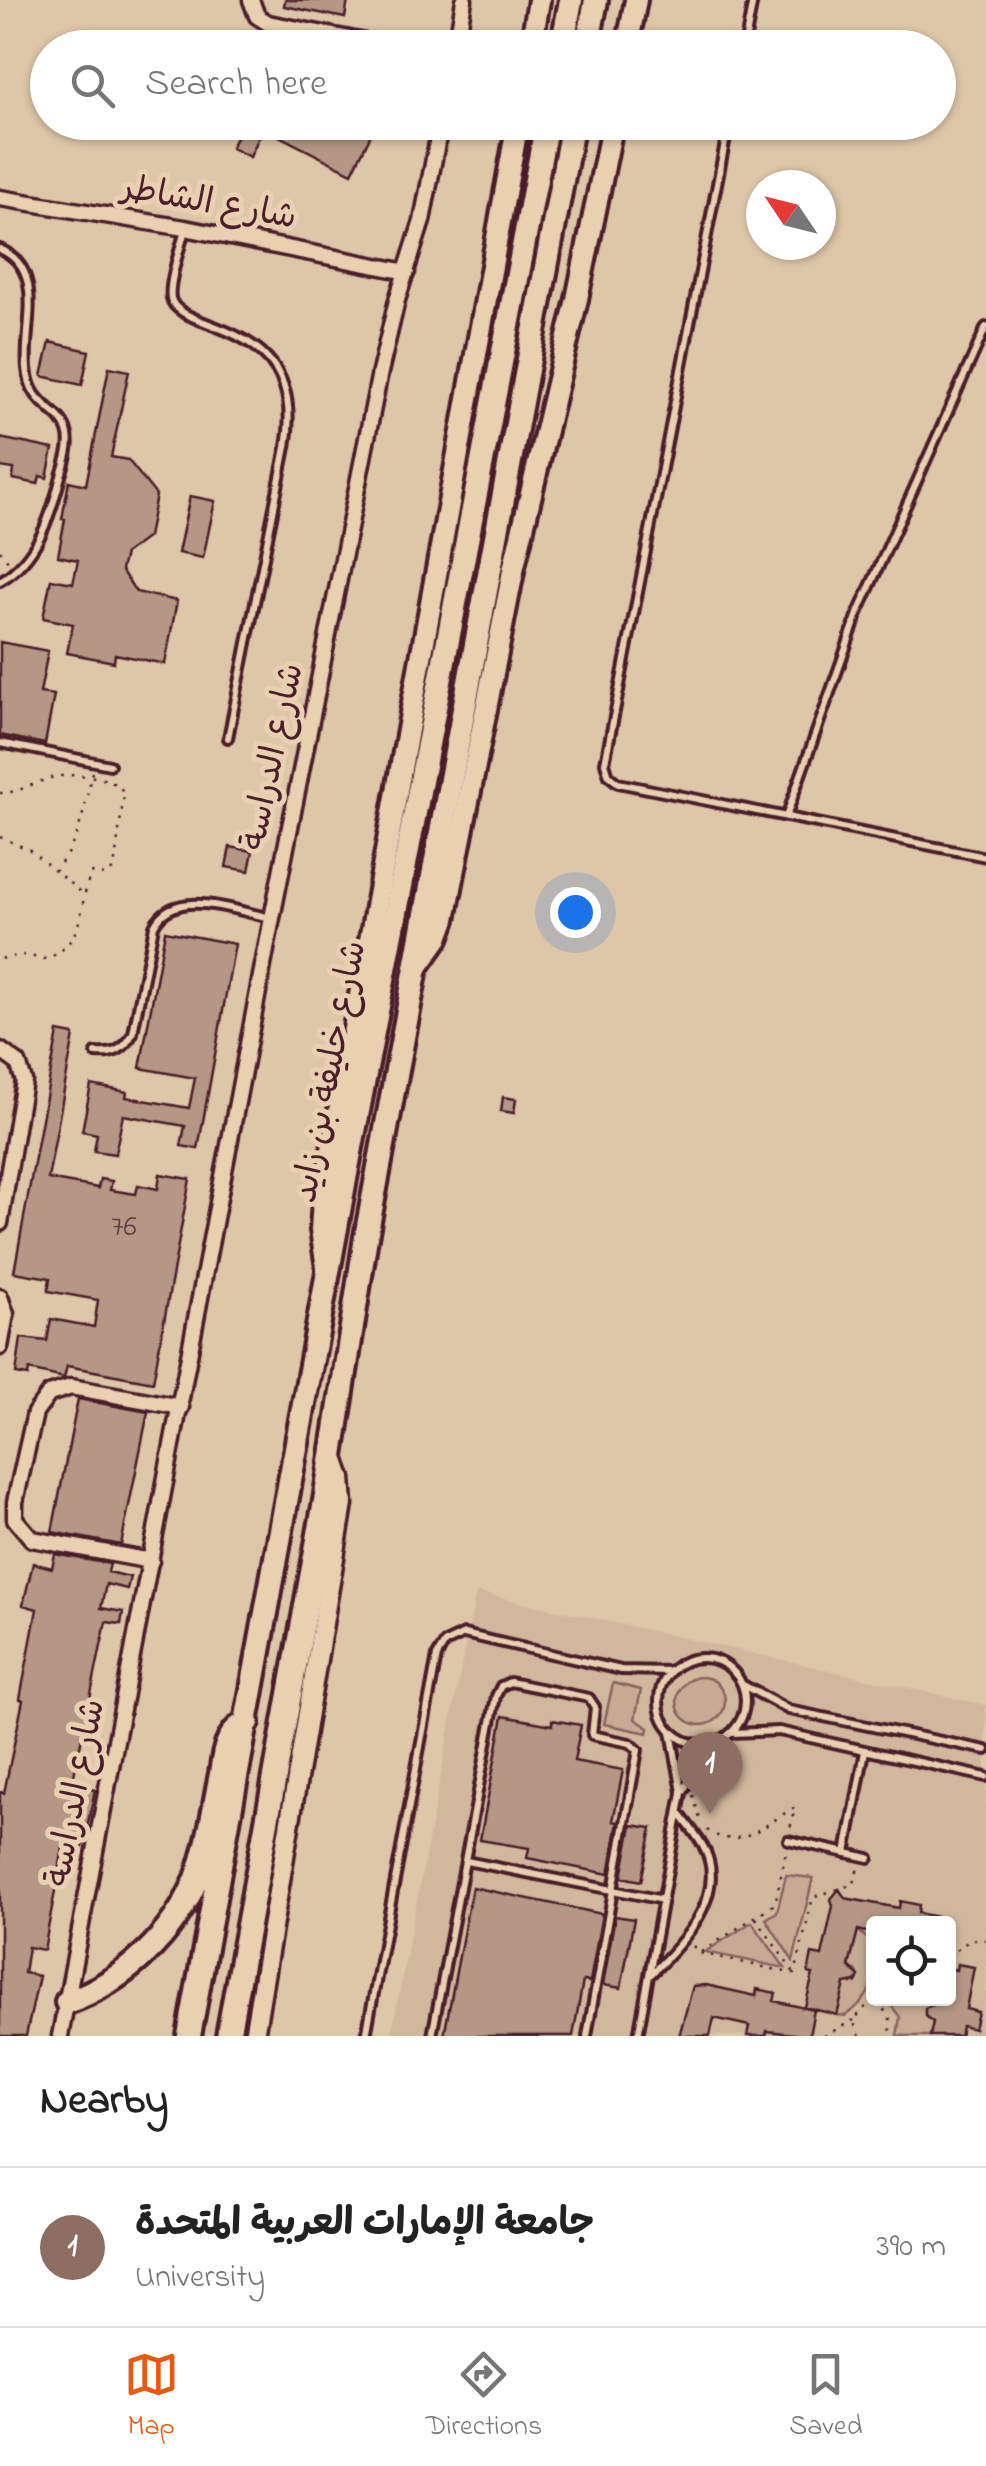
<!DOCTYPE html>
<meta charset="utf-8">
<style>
:root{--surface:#fff;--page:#f6f6f6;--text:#222;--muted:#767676;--line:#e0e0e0;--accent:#ea580c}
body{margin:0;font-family:"Indie Flower","Playpen Sans Arabic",sans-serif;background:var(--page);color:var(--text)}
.controls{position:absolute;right:30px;bottom:30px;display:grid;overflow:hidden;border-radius:10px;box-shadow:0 2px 8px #0004}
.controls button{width:90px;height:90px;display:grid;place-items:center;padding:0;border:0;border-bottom:2px solid var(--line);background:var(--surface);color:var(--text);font:50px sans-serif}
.compass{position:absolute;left:746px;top:170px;width:90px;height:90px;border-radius:50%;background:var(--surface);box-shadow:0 2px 8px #0004;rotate:305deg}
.you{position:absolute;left:575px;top:912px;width:35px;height:35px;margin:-25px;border:8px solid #fff;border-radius:50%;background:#1a73e8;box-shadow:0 0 0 15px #1a73e833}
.badge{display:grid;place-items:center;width:65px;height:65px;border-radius:50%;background:var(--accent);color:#fff;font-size:32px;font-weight:700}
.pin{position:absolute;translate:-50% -82px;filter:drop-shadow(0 2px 5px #0008)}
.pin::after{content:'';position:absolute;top:52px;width:35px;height:30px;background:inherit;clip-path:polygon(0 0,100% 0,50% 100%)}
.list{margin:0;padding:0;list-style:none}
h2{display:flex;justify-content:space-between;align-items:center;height:130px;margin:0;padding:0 40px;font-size:42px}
h2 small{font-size:32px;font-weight:400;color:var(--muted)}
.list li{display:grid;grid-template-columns:65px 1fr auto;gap:30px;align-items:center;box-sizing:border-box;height:160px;padding:0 40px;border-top:2px solid var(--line)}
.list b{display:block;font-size:38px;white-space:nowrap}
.list p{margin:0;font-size:32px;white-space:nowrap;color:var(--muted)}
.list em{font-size:32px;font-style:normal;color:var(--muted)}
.icon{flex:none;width:55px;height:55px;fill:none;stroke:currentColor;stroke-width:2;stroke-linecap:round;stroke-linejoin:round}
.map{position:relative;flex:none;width:986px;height:2036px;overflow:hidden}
.search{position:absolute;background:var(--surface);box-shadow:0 2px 8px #0004;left:30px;right:30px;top:30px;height:110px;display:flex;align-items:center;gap:25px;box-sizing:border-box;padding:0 35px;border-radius:55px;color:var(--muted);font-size:38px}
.sheet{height:290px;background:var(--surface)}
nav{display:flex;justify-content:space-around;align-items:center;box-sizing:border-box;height:140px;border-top:2px solid var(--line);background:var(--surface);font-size:28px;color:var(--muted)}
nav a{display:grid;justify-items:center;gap:5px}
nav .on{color:var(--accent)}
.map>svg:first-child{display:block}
.built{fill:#d1b89d;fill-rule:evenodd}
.green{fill:#c6aa93;stroke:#88645f;stroke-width:2.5}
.building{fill:#b49784;stroke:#4a1f2b;stroke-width:2.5}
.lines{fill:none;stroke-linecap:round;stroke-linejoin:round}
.service-casing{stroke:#4a1f2b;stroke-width:14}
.minor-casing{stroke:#4a1f2b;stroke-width:21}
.tertiary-casing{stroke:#4a1f2b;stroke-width:25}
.primary-casing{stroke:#4a1f2b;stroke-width:28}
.trunk-casing{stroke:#4a1f2b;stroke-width:30}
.path{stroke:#4a1f2b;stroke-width:2.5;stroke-dasharray:2.5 8;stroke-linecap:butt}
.service{stroke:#e8d0b0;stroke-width:6}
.minor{stroke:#e8d0b0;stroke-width:14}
.tertiary{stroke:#e8d0b0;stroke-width:18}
.primary{stroke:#e8d0b0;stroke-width:20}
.trunk{stroke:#e8d0b0;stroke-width:22}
.labels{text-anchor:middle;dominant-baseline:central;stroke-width:10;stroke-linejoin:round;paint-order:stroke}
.number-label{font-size:30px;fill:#643d41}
.street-label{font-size:35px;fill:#4a1f2b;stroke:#e8d0b0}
</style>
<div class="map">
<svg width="986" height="2036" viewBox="0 0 986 2036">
<rect width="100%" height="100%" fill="#dec6a8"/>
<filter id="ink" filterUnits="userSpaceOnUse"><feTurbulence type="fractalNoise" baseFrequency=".01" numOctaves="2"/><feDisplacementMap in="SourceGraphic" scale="20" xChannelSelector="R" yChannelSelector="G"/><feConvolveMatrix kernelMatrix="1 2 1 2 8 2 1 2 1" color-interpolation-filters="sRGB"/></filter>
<g filter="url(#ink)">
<path class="built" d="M476,1592l510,113v331h-595l75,-394 5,-7 -2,-8zM874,1924h74v74h-74z"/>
<path class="green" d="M677 1701a24 24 0 1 1 48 0a24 24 0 1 1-48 0Z
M613,1683l28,7 -6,29 14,9 -1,5 -44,-9z
M786,1875l27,3 -20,83 -27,-42 11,-7z
M752,1922l33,46 -80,-16z
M858,1930l15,14c0,35 4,51 -28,72l-8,-1 8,-32h11l3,-7 -3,-6 -7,-2z
M886,1999h52l-1,5 -9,2 -3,6 2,6 6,3 -3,15h-33l3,-19z"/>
<path class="building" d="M285,0h63l-3,18 -61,-12z
M243,122h134l-25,51 -89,-45 -13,29 -19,-9z
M50,342l39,9 -7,34 -40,-9z
M109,367l20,4 -18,86 17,3 28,35 -8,42 -23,17 -4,16 15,22 41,9 -12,63 -50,-10 -1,8 -47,-9 6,-29 -30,-6 8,-39 22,4 5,-23 -20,-4 7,-37h-3l7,-38 17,4z
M0,438l53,11 -6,29 -7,-2 -2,8 -25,-5 1,-10 -14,-2z
M190,496l25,5 -12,57 -25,-5z
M0,642l48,9 -8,42 14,2 -9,49 -45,-9z
M230,847l23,4 -4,20 -23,-4z
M165,931l70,13 -37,205 -17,-3 4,-20 -62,-11 -8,39 -21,-3 3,-17 -15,-3 9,-46 36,7 -1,5 63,11 6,-30 -55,-10z
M58,1032l16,3 -26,144 50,9 2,-9 12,2 -2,9 26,4 2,-9 20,4 2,-15 30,5 -37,203 -86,-16 -3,12 -35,-8 -1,6 -12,-2 5,-36 26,3 4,-22 43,8 4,-27 -50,-9 2,-13 -36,-6z
M503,1097l13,2 -2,14 -13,-2z
M78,1399l70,13 -27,133 -69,-13z
M55,1554l55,10 -2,8 22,5 -3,12 -21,-5 -5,24 22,4 -2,12 -15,-2 -34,163 23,5 -12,57 -19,-4 -20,107 -16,-3 -4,26 15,3 -13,60h-26v-244l4,1 19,-93 -3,-1 17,-90 -14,-4 10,-42 19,5z
M503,1716l49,9v-5l29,5 -7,36 49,9 -10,51 5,1 -9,52 -82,-16 2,-10 -49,-8z
M632,1825l20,3 -11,53 -19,-4z
M472,1887l130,27 -12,68 -7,-1 -10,55h-129z
M839,1889l6,9 54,10 1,-7 19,4 -1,8 24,5 -1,6h-67v10l-16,-4 -9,36 10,10 -3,6 -11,2 -8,31 -32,-8 8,-33 -5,-1 4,-19 10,2 11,-50 -2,-7z
M615,1916l19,3 -13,69 -18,-3z
M957,1964l17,3 -8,42 12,3 -4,17 -12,-3 -2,10h-30l3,-14 -8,-6v-8l12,-5 1,-5h10v-30l8,2z
M706,1985l50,11 1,-7 19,4 -2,8 40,9 -5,26 -42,-5 -1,5h-19l2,-10 -35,-8 -4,18h-31l14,-50z"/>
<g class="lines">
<defs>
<path id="service" d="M744,48l9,-48
M729,122l-124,641 4,13 9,7 368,74
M185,230c-4,16 -17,53 -14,68 7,37 138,18 115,149l-58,291
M0,249c47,21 23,78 27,119 3,40 33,39 40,63 5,14 -2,31 -6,45 -10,39 -23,83 -61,105
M0,743l110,22
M786,817l73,-206 127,-284
M96,1053c18,2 29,-4 37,-20l21,-107c20,-40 82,-15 117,-8
M659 1701a43 43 0 1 1 86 0a43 43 0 1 1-86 0Z
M743,1685l46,25 197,40
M671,1732l11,60
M732,1733l47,-2 207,46
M788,1840l81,18
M846,1853l19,-102
M466,1861l197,39
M650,1975c30,-29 76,-76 56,-123 -6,-14 -18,-27 -27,-39
M366,2036l71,-380 8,-13 19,-9 157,36 49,1
M432,2036l64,-340 5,-10 9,-4 79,16 6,9 -3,28 38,8 8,7 -51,286
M638,2036l44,-243 18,-30 17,-21"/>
<path id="minor" d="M251,0l6,16 11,7 128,25
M456,48l8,-48
M0,198l185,30 222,44
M0,1050l18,13 6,18 -24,142
M0,1297l6,17 -6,33
M151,1561l-119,-22 -17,-20v-17l20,-89 14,-19 22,-7 110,20
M60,2036l212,-1118 108,-546 17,-72 25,-79 19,-99"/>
<path id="tertiary" d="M254,2036l89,-532 -2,-26 -8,-23"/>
<path id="primary" d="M531,48l8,-48
M627,48l9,-48
M416,969l22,-31 7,-19 69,-353 63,-267 36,-177
M327,1267l-6,-37 2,-30 195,-1078"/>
<path id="trunk" d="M562,48l9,-48
M587,48l9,-48
M67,2002c57,-20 107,-67 130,-124 12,-32 17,-70 24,-104 2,-12 3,-26 10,-37 4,-8 9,-11 17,-15
M189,2036l155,-852 203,-1062
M228,2036l97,-535 41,-264 207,-1115"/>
</defs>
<use href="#service" class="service-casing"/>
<use href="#minor" class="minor-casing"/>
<use href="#tertiary" class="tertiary-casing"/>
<use href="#primary" class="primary-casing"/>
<use href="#trunk" class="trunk-casing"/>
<path class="path" d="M0,550l8,11
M0,793c20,0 36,-12 55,-16 19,-4 59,-2 69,16l-10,76 -8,6 -15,-2c-14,35 -4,69 -45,86l-24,-4 -22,4
M0,837l30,13 54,45
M54,871c25,-26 31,-64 38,-99
M693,1795l7,24
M707,1830c31,23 60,-7 88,-23l-5,22
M756,1918l38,55
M693,1946l7,7 95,21 18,-77 41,-13 4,-17
M701,1952l74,-48 11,-52
M948,1957l23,-18 15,1
M824,2036l30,-16
M860,2036l-5,-10c2,-22 23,-28 35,-9v13l-4,6"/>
<use href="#service" class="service"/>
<use href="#minor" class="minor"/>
<use href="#tertiary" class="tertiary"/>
<use href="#primary" class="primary"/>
<use href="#trunk" class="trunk"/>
</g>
</g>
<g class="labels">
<g class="number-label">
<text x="124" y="1228">76</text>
</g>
<g class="street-label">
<text transform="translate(209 204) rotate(10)">شارع الشاطر</text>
<text transform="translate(274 757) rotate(-78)">شارع الدراسة</text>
<text transform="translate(331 1072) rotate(-79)">شارع خليفة بن زايد</text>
<text transform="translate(77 1793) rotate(-79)">شارع الدراسة</text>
</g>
</g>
</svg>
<div class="controls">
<button><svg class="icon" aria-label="locate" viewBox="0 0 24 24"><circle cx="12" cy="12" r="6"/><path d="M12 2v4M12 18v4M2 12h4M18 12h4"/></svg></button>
</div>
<svg class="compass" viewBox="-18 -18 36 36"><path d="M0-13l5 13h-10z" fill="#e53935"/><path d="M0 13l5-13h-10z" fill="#767676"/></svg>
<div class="you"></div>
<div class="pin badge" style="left:710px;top:1814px;background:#8d6e63">1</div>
<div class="search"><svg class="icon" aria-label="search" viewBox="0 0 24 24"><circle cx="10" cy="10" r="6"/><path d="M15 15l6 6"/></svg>Search here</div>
</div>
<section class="sheet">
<h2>Nearby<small></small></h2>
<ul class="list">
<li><span class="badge" style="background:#8d6e63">1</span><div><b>جامعة الإمارات العربية المتحدة</b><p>University</p></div><em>390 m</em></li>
</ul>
</section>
<nav>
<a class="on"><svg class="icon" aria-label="map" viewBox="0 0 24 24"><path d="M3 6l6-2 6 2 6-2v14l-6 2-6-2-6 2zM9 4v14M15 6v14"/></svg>Map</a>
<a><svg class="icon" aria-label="directions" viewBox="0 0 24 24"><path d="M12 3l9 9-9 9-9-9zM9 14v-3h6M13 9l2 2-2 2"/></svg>Directions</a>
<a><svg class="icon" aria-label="saved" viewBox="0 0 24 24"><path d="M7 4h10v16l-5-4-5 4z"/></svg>Saved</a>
</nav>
